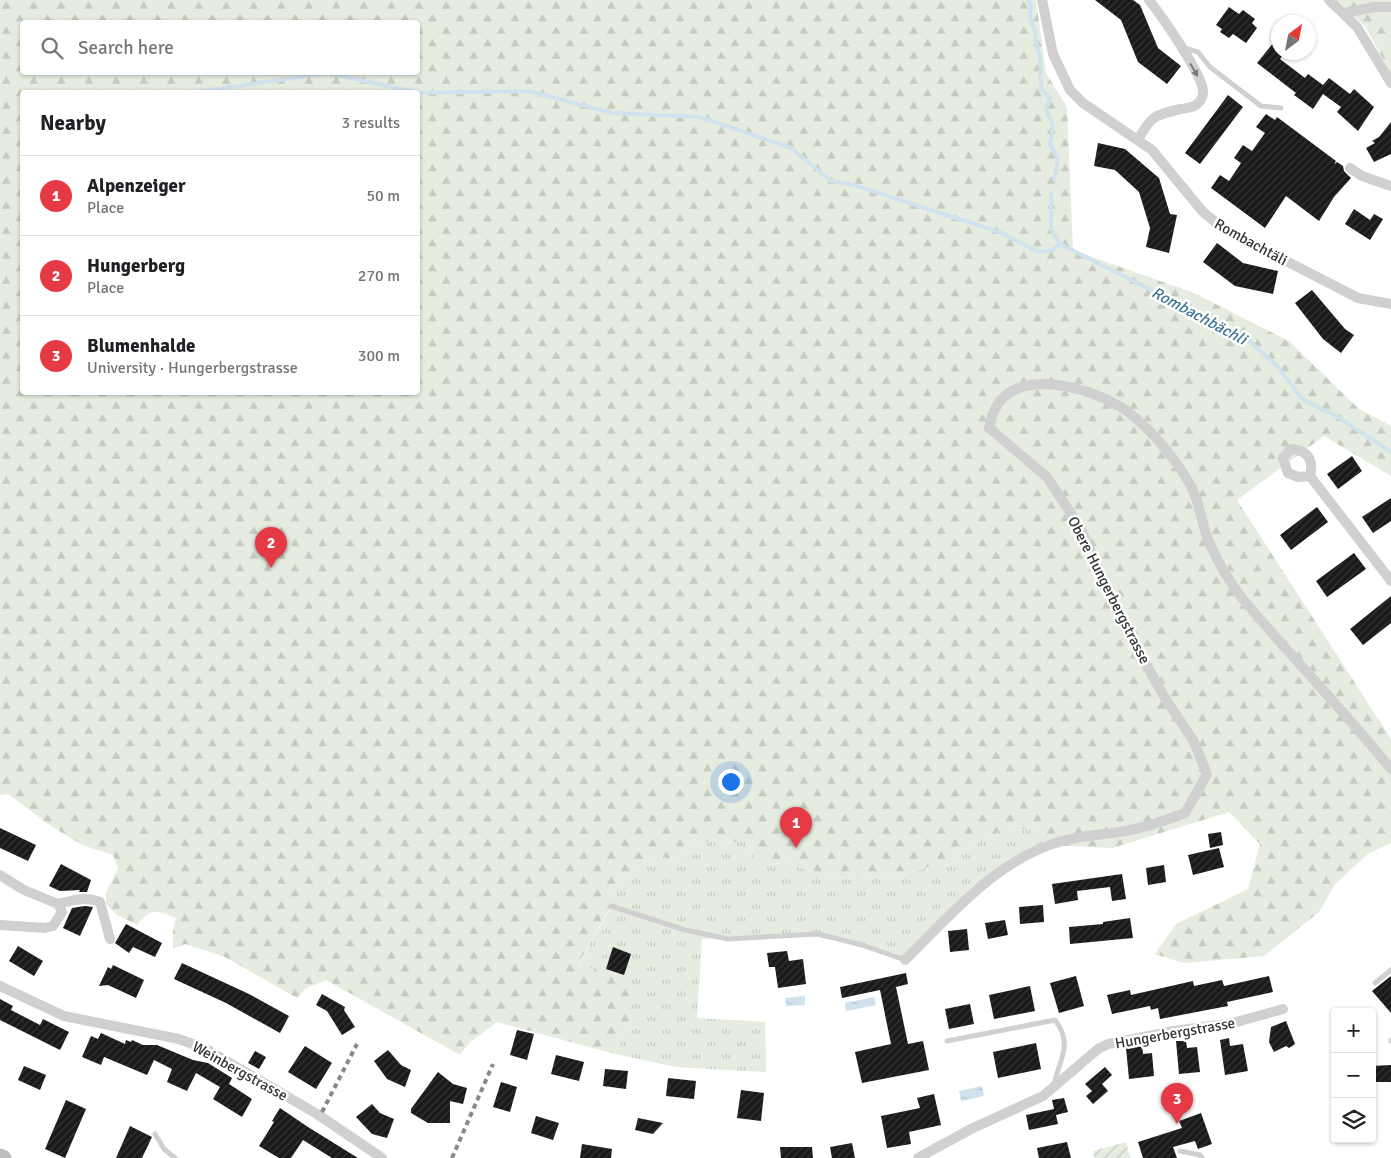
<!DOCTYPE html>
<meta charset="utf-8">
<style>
:root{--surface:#fff;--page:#f2f2f2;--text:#202124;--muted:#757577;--line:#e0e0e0;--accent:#e63946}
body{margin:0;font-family:Signika,sans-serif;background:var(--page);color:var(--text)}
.controls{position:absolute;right:15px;bottom:15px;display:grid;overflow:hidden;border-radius:5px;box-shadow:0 1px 4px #0004}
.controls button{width:45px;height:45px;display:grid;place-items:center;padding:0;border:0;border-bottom:1px solid var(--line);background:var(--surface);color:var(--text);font:25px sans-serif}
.compass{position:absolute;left:1271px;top:15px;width:45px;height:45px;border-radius:50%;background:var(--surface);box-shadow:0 1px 4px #0004;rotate:32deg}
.you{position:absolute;left:730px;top:781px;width:18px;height:18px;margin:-12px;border:4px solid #fff;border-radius:50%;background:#1a73e8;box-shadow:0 0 0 8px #1a73e833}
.badge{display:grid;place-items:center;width:32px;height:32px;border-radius:50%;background:var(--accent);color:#fff;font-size:16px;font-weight:700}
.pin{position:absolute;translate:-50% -41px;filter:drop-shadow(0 1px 2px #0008)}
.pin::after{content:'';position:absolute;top:26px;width:18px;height:15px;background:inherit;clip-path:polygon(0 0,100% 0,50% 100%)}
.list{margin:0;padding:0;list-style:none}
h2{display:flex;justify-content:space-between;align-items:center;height:65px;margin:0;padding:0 20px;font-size:21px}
h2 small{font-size:16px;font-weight:400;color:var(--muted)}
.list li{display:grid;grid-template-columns:32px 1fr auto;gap:15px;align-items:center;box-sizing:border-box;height:80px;padding:0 20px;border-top:1px solid var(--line)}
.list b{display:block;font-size:19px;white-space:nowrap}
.list p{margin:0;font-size:16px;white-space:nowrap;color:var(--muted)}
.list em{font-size:16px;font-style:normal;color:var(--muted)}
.icon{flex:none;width:28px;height:28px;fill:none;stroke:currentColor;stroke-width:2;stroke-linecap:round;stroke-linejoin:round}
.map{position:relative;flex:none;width:1391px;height:1158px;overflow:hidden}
.search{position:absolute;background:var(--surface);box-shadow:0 1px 4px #0004;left:20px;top:20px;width:400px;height:55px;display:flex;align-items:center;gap:12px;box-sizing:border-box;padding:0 18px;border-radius:5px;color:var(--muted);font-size:19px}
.panel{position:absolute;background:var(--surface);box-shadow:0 1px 4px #0004;left:20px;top:90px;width:400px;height:305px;border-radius:5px}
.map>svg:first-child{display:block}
.grass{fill:url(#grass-tufts)}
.forest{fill:url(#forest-firs);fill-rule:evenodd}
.garden{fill:url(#garden-furrows)}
.water{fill:url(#water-ripples)}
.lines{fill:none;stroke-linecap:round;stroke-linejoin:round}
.stream{stroke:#cfe2ee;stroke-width:4}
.building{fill:url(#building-hatch)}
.service{stroke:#d0d0d0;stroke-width:5}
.minor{stroke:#d0d0d0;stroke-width:10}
.secondary{stroke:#bdbdbd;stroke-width:15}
.rail{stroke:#888;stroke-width:4;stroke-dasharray:5 4;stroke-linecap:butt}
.oneway{fill:#7a7a7a}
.labels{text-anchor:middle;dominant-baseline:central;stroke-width:5;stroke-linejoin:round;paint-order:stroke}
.street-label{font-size:15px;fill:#333;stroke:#fff}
.water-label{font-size:16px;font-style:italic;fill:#3f7597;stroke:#fff}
</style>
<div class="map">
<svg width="1391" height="1158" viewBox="0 0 1391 1158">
<defs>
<pattern id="grass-tufts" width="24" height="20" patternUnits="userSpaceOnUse" patternTransform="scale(1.25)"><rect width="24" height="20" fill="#e6ecdf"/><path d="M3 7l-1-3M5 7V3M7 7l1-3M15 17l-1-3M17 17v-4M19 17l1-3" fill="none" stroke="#c6cbc0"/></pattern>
<pattern id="forest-firs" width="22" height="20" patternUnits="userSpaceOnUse" patternTransform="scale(1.25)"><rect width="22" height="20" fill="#e6ecdf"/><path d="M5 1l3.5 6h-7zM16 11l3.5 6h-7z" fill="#c6cbc0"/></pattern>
<pattern id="garden-furrows" width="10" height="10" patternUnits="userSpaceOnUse" patternTransform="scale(1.25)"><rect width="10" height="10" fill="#e6ecdf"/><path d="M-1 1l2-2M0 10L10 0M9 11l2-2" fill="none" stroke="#c6cbc0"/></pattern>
<pattern id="water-ripples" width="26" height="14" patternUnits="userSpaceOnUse" patternTransform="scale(1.25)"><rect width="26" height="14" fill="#cfe2ee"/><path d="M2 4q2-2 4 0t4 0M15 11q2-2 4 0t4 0" fill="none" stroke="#b2c2cd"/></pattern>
<pattern id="building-hatch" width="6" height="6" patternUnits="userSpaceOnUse" patternTransform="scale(1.25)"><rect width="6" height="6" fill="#1a1a1a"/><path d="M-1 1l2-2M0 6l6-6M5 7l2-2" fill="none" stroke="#333"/></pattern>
</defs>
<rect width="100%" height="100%" fill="#fff"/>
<path class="grass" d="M1043,828l6,17 -45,22 -99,93 -87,-26 -116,5 -5,79 68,4 1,50 -90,-5 -61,-13 18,-42 -55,-47 33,-58 -3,-18 37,-27 13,-6 19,4 17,-19 50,1 25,23 18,-3 16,7 39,10 59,-4 44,-13 56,-32z"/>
<path class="forest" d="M0,0h1036l10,73 21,34 6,143 121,43 95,48 70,68 32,17v50l-67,-40 -87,64 154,239v104l-22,10 -34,31 -16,28 -55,44 -80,7 -29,-9 21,-30 72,-35 12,-45 -31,-32 -117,36 -63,-3 -7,-17 -41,2 -56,32 -44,13 -59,4 -39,-10 -16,-7 -18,3 -16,-2 1,-13 -10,-8 -50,-1 -17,19 -19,-4 -13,6 -37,27 3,17 -33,58 47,16 8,32 -18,42 -118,-32 -28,21 -9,12 -134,-75 -20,8 -9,10 -72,-41 -40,-13 -12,5v-20l3,-11c-19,-7 -25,-11 -39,7l-21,-11 -10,-10v-11l12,-25 -5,-13 -31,-10 -34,-21 -40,-30 -8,1zM22,22h396v50h-396zM22,92h396v300h-396z
M1335,0h56v74l-26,-48z"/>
<path class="garden" d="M1126,1142l4,16h-36l-1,-7z"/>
<path class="water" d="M805,996v9l-19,1 -1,-8z
M874,997l2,8 -30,6 -1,-8z
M982,1086l2,10 -23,5 -2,-10z"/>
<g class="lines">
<path class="stream" d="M1029,0l2,9 -1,8 5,14 1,11 4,14 1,32 9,11 -4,10 7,17 -3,19c10,12 8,19 4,34
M197,92l130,-19 89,19
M418,93l111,-2 83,22 88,4 91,31 40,33 23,4 148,48 36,19 15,-2 7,-6
M1051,194v35l9,15 186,94 33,30 23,31 36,18 53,35"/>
</g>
<path class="building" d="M1095,0h38l7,5 18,43 23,18 -14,18 -29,-22 -17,-42z
M1229,7l10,7 4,-4 12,9 -3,4 5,5 -11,15 -13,-9 -4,4 -9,-6 2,-3 -6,-4z
M1278,37v15h7l-5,7 25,19 3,-4 15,11 6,-7 21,16 4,-5 20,18 -16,24 -21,-19 4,-5 -18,-13 -10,15 -19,-14 2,-2 -39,-30z
M1228,95l15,12 -43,57 -15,-11z
M1266,114l9,6 2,-3 59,44 -2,3 3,-2 6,4 1,5 7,7 -17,19 -15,24 -33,-25 -21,32 -54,-40 9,-13 9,6 12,-18 -7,-5 9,-13 9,6 13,-18 -9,-6z
M1391,122v32l-17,8 -8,-14 9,-5 -3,-2 7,-4z
M1098,143l27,6 34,29 11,36 7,1 -8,38 -23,-6 4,-19 -11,-36 -24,-22 -21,-4z
M1354,209l16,11 4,-6 9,5 -13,21 -25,-16z
M1217,243l26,20 35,8 -5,23 -38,-8 -32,-24z
M1312,290l33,39 9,6 -13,18 -18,-14 -28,-36z
M1352,456l10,15 -24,18 -11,-15z
M1391,498v23l-18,12 -11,-16z
M1317,507l11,15 -37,28 -11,-15z
M1354,553l12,16 -39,28 -11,-16z
M1391,596v27l-28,22 -13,-16z
M0,828l36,17 -8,16 -28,-13z
M1221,832l2,13 -13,3 -2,-14z
M1219,848l5,19 -31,8 -5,-20z
M61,864l30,16 -4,12h-8l1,-2 -20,1 -11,-5z
M1164,865l2,17 -18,3 -2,-17z
M1122,874l4,25 -14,2 -2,-14 -33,4 1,9 -23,4 -3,-20z
M1043,905l1,17 -24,2 -1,-17z
M85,906l8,1 -13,29 -17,-8 9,-20z
M1130,918l3,20 -63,6 -1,-17 34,-3v-2z
M1005,920l3,15 -20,4 -3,-16z
M126,924l36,19 -7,14 -22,-10 -4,6 -14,-10z
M967,929l2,21 -19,2 -2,-21z
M18,946l25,15 -9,15 -25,-15z
M613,947l18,7 -7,21 -18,-6z
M787,951l2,10 14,-2 3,25 -28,4 -3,-21h-6l-2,-14z
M182,963l67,31 40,22 -9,17 -54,-30 -52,-24z
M113,965l31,15 -8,18 -28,-13 -9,1 9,-19 3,2z
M906,973l2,11 -12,3 12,57 15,-3 6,29 -67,13 -7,-31 36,-8 -11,-54 -38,8 -2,-11z
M1076,976l8,30 -25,7 -9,-30z
M1269,976l4,16 -46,10 1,4 -68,13 -2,-11 -7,2 -1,-4 -38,8 -5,-19 23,-5 1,5 62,-14 1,5 28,-6 2,6z
M1391,976v37l-19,-22z
M1030,986l5,25 -41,8 -5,-24z
M322,994l23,13 -1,3 11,17 -13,8 -15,-24 -11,-6z
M0,999l13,7 -2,4 29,15 3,-6 26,13 -9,18 -60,-30z
M970,1004l4,20 -25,5 -4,-20z
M1286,1021l9,23 -6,4 -3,-2 -12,6 -5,-10 2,-15z
M517,1030l17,4 -7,26 -17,-5z
M101,1033l24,11 1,-4 5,2 1,-2 11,5h14l36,15 15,3 24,15 -3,6 23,15 -10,18 -29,-18 7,-12 -24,-14 -9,18 -20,-9 5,-13 -18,-9 -7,15 -43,-18 -3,8 -19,-8 9,-21 7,3z
M1229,1038l1,8 13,-2 5,27 -23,4 -5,-35z
M1176,1041h10l1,7 10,-1 3,25 -21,2z
M1036,1043l5,26 -43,9 -5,-26z
M305,1046l27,17 -16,26 -28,-17z
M1142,1046l1,8 9,-1 2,23 -25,3 -3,-31z
M388,1050l13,15 10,5 -6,17 -18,-8 -13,-18z
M255,1051l11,6 -7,12 -11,-6z
M556,1055l28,7 -5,19 -28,-7z
M1391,1065v17h-19v-16z
M24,1066l22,9 -6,15 -22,-10z
M1105,1067l7,8 -10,9 6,7 -15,13 -7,-8 6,-5 -7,-7z
M605,1069l23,2 -2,18 -23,-3z
M438,1072l15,12 14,4 -4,16 -13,-3v22h-22l-17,-10v-4z
M668,1078l28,3 -2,18 -28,-3z
M501,1082l16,5 -7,25 -17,-5z
M741,1090l23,3 -3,28 -24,-3z
M934,1094l7,31 -32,7 2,12 -24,4 -6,-32 39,-8 -3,-10z
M1064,1098l4,14 -12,3 2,9 -29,6 -3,-15 28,-6 -2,-9z
M66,1100l20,9 -21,49 -20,-9z
M372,1104l8,9 14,6 -7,19 -15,-4 -16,-17z
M280,1108l28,19 50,31h-26l-29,-18 -12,18h-12l-20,-12 15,-24 -2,-1z
M1201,1113l11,31 -14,5 -3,-8 -22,6 4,11h-34l-5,-16 44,-14 -3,-7z
M536,1116l23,7 -6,17 -22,-7z
M638,1118l25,5 -10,11 -18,-4z
M130,1126l22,11 -10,21h-26z
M1067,1142l4,16h-32l-2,-10z
M852,1143l3,15h-23l-2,-11z
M582,1144l30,5 -1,9h-31z
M780,1147h32l1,11h-32z"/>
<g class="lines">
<path class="service" d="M1184,48l14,4 12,15 51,39 20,2
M611,906l74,24 43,9 90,-5 44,11 43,15
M1375,983l16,-13
M1391,1040v1
M947,1041l108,-21c19,25 4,39 -1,65
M155,1134l9,15 11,9
M1180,1151l20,4 2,3"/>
<path class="minor" d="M1042,0l11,54 17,36 13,13 69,47 51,62 21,17 134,69 33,6
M1329,0l28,27 34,56
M1345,13l29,-6h17
M1138,140c13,-24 16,-25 43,-31 5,-1 11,-1 15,-4 4,-3 7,-7 7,-13 1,-16 -43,-78 -54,-92
M1350,168l12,8 29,10
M1310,476l-12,1 -10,-4 -5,-15 8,-9c17,1 23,11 19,27l81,105
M0,875l24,15 34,14 4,8 -9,14 -8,2 -45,-3
M58,904c15,-4 28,-8 42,-2l10,37
M905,960c47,-46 92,-101 157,-119 18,-5 38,-6 57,-9 22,-3 45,-11 66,-19l22,-39 -14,-34 -28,-42 -45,-80 -39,-89 -34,-52 -58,-49c3,-11 5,-22 14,-30 29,-30 101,-6 129,17 23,19 46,47 60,73 8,17 10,37 17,54 8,18 21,41 33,56 48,58 102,112 149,171
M0,986l64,30 115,23 27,10 111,65 65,44
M918,1158l53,-29 72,-33 55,-47 10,-5 66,-13 59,-8 50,-14"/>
<path class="secondary" d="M0,1156l4,2"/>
<path class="rail" d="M322,1112l35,-68
M452,1158l41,-94"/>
</g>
<defs><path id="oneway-solid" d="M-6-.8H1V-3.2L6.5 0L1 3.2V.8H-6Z" transform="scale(1.25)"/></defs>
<use class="oneway" href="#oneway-solid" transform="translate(1194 70) rotate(60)"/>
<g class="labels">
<g class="street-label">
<text transform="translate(1251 242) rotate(29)">Rombachtäli</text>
<text transform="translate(1109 590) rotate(63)">Obere Hungerbergstrasse</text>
<text transform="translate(1175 1033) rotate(-10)">Hungerbergstrasse</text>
<text transform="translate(240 1071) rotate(29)">Weinbergstrasse</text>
</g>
<g class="water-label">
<text transform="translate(1199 316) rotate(28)">Rombachbächli</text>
</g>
</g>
</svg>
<div class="controls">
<button>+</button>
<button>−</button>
<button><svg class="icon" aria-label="layers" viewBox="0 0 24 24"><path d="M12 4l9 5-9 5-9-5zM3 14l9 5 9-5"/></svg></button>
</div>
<svg class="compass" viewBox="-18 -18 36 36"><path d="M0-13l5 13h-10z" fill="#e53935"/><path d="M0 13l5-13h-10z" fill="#757577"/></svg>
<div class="you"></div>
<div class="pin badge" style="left:796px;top:848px">1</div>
<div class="pin badge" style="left:271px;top:568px">2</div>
<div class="pin badge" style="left:1177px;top:1124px">3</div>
<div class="search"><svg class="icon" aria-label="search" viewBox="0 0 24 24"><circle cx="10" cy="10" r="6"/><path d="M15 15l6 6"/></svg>Search here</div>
<section class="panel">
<h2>Nearby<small>3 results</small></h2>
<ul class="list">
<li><span class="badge">1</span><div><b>Alpenzeiger</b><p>Place</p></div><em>50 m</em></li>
<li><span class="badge">2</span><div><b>Hungerberg</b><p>Place</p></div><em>270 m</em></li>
<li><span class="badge">3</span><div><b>Blumenhalde</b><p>University · Hungerbergstrasse</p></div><em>300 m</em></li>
</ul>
</section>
</div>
